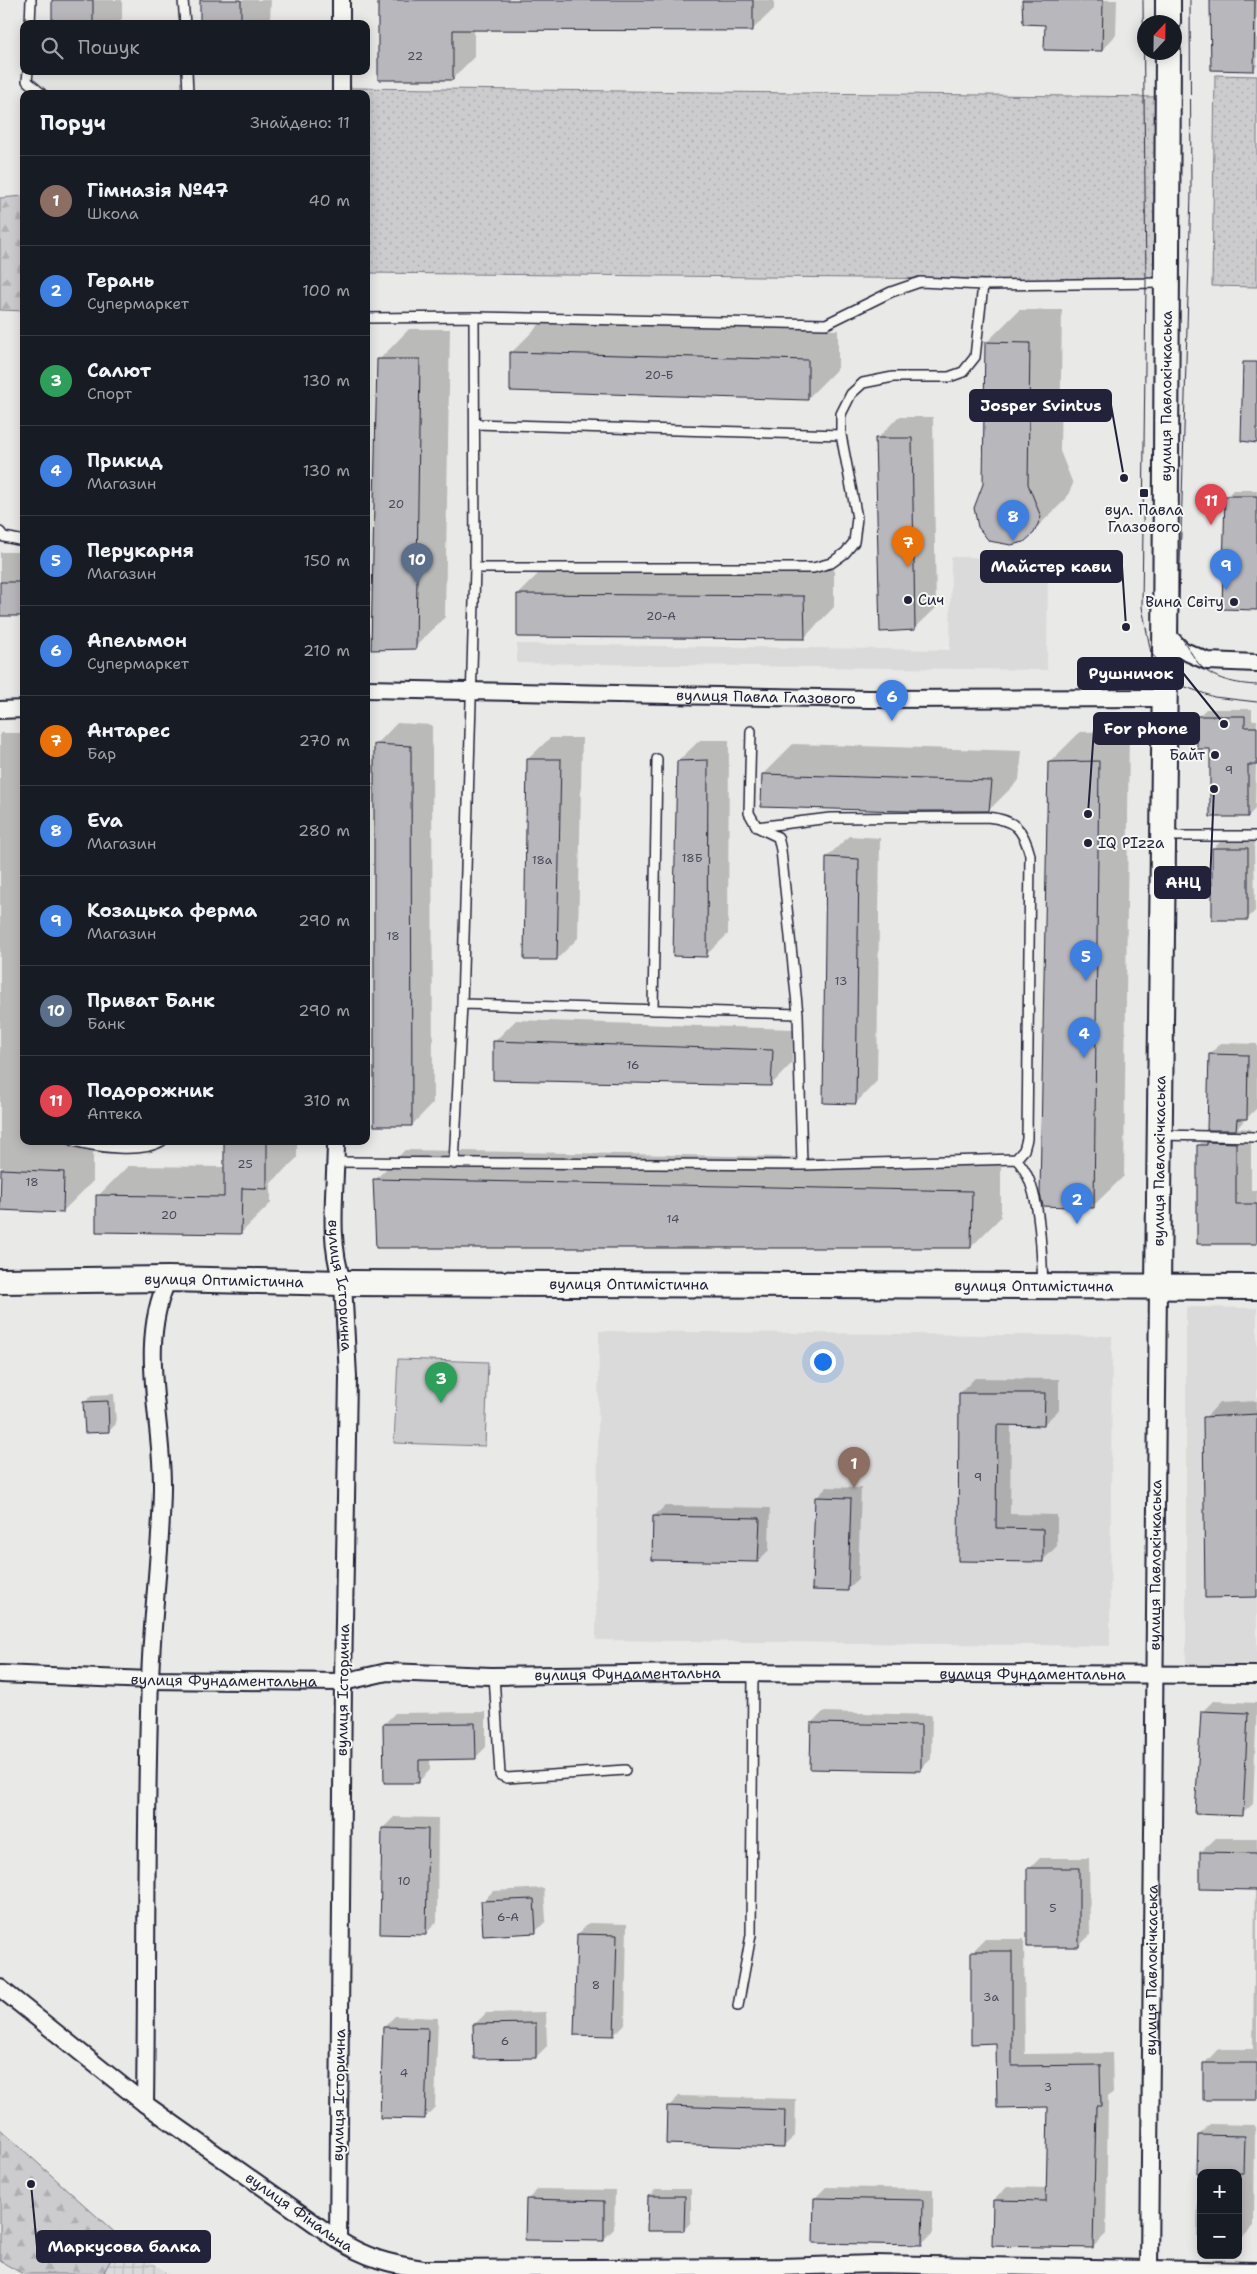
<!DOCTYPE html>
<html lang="uk">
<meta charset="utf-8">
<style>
:root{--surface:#171b24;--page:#242831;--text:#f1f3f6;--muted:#9ea1a6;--line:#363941;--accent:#9495a2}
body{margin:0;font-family:"Shantell Sans",sans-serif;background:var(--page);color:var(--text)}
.controls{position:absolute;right:15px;bottom:15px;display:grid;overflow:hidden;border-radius:10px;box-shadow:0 2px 12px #0003}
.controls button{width:45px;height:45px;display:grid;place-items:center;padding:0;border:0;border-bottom:1px solid var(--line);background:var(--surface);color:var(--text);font:25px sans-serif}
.compass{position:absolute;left:1137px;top:15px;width:45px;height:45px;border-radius:50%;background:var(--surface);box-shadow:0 2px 12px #0003;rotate:22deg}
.you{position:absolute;left:822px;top:1361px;width:18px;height:18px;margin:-12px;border:4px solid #fff;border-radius:50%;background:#1a73e8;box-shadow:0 0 0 8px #1a73e833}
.badge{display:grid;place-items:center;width:32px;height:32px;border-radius:50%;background:var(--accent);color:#fff;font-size:16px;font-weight:700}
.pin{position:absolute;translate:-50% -41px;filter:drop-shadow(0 1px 2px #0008)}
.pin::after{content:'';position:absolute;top:26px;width:18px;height:15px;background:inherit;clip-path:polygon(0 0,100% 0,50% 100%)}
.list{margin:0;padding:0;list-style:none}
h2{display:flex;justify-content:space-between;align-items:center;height:65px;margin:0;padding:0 20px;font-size:21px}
h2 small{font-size:16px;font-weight:400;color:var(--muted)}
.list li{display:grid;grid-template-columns:32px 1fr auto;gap:15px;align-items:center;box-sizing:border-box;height:90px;padding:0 20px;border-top:1px solid var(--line)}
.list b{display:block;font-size:19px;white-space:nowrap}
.list p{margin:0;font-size:16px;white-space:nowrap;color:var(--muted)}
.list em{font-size:16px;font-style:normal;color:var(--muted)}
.icon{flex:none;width:28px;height:28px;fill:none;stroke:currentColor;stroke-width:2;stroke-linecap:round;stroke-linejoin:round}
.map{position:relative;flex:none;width:1257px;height:2274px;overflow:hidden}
.search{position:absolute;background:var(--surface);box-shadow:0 2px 12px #0003;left:20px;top:20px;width:350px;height:55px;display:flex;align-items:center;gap:12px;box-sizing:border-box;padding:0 18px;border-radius:10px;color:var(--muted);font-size:19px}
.panel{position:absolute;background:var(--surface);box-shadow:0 2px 12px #0003;left:20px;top:90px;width:350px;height:1055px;border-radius:10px}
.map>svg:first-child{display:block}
.built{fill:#dadada}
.industrial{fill:url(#industrial-grid)}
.grass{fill:url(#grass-dots);stroke:#777784}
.forest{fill:url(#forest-firs);stroke:#777784}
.garden{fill:#ccccce;stroke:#777784}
.shadow{fill:#0003}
.building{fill:#b8b8bc;stroke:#22223b}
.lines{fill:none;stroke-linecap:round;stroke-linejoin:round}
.lane-casing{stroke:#22223b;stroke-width:12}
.street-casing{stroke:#22223b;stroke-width:20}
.secondary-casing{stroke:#22223b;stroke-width:28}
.lane{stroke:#f6f6f2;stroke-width:9}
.street{stroke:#f6f6f2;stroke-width:16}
.secondary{stroke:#f6f6f2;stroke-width:24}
.tram{stroke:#22223b;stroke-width:1}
.poi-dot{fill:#22223b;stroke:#f6f6f2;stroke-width:2}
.labels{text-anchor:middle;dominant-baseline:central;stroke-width:4;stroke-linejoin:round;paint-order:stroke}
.number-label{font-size:12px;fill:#48485b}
.street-label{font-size:15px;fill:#22223b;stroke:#f6f6f2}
.poi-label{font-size:15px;fill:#22223b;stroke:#f6f6f2;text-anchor:start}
.leader{fill:none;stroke:#22223b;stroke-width:2}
.callout-dot{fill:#22223b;stroke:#f6f6f2;stroke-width:2}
.callout{fill:#22223b;stroke:#22223b;stroke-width:2}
.callout-label{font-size:16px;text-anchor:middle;font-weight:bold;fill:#fff}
</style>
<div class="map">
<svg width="1257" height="2274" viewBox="0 0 1257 2274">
<defs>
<pattern id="industrial-grid" width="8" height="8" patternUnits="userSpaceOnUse" patternTransform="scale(1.25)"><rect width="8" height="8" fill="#dadada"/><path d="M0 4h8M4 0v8" fill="none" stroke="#bbbbbc"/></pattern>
<pattern id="grass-dots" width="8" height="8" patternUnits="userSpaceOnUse" patternTransform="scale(1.25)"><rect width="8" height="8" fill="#ccccce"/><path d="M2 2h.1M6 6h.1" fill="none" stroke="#afafb2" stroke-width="1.8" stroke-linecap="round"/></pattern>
<pattern id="forest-firs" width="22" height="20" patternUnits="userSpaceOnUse" patternTransform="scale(1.25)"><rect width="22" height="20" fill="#ccccce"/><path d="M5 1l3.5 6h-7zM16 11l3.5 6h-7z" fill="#afafb2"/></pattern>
</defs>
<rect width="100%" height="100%" fill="#e9e9e7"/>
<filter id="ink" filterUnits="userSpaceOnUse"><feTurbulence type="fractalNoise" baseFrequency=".02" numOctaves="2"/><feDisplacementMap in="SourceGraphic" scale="10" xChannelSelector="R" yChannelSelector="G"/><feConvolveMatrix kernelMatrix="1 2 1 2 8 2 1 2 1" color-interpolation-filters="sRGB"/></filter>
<g filter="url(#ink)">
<path class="built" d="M951,557l97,1 -1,112 -530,-7v-19l433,6z
M1186,1307l71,1v357l-71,-1z
M599,1331l513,5 -2,310 -514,-6z"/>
<path class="industrial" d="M122,2239l46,35h-65z"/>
<path class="grass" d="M1215,75l42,1v211l-45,-1z
M349,88l813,9 -1,184 -795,-8v-179h-17z"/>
<path class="forest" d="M24,196v115l-24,-1v-112z
M0,2129l122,110 -19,35h-80l-23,-13z"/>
<path class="garden" d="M398,1359l90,3 -3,84 -91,-3z"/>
<path class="shadow" d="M53,0h69v19l-5,5h-64z
M202,0h69l-1,20 -4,4h-65z
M379,0h395v9l-22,21 -278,-1v28l-22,22z
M1023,0h94l-1,35 -14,15 -56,-26z
M1211,0h46v66l-4,4z
M1019,310h43l-2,141 13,33 -7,15 -43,42 -38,-56 1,-142z
M542,322l296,8v38l-30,30 -296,-46z
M409,329h41l-5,288 -30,30 -36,-287z
M24,403v65h-3l1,-63z
M898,417h35l3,191 -22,21 -37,-190z
M1233,490h24v119l-31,-112z
M0,552h24v63h-24z
M548,564l286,2v41l-30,31 -286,-44z
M1206,709h46v11h5l-2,89 -7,7 -49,-100z
M397,723l35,2 1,378 -21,22 -36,-380z
M1129,731l-5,445 -31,30 -43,-444 30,-30z
M0,733h24v408l69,1v39l-31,31 -62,-3 3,-42h-3z
M550,738h32l-4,200 -21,21 -29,-200z
M700,740h29l-1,194 -22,21 -28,-194z
M793,744l229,7 -3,29 -30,30 -226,-36z
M849,836l31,2 -3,243 -21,22 -29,-246z
M1220,842h34l1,69 -7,7 -35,-69z
M516,1020l277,9 -1,34 -21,22 -276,-44z
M1221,1043l36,1v64l-20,20 14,1v61h6v53l-59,-97 15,-15h7l2,-2 -12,-75z
M225,1141h72v17l-26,25v20l-30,30 -143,-37 30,-30 97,1z
M405,1150l596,11v56l-30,30 -596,-67z
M975,1378l84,1v31l-15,14h-33l-1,90 47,1v31l-14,14 -84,-1 1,-166z
M114,1394l2,30 -7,7 -24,-29 7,-7z
M1257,1401v194l-52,-177 14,-15z
M827,1487l34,1 -3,91 -11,11 -31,-92z
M665,1506l105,2 -1,42 -11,11 -104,-45z
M1213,1701l44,2 -4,101 -11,10 -40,-102z
M486,1712v35l-11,11h-45v12l-11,11 -35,-57 11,-11z
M823,1712l109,3 -1,44 -11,11 -108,-47z
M394,1817l44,1 -1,104 -11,11 -43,-105z
M1216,1838h41v261l-53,-35 14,-15h35l2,-160 -54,-37z
M1040,1858h49l1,77 -11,11 -50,-77z
M544,1888l2,33 -11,11 -53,-30 11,-11z
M589,1923l38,1 -2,100 -11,11 -36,-101z
M985,1939h39l1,115 87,-1 1,39 -5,5 -2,137 -13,13 -99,-47 13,-13 41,1 1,-82 -51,1 -1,-65 -25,-90z
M546,2012l1,34 -11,11 -61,-33 11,-11z
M395,2016l43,2 -3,89 -11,11 -40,-91z
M679,2096l117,3 -1,37 -11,10 -116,-39z
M1210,2124l45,1 -1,101 -11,11h-5v-64h-37v64h-4l2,-102z
M826,2187l107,2v44l-11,11 -107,-46z
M538,2189l77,1 -1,39 -11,11 -76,-40z
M656,2189h35v33l-7,8 -35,-34z"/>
<path class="building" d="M52,0h41v24h-41z
M200,0h41v24h-41z
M378,0h375v31l-300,-1v50h-75z
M1022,0h81l-1,51 -58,-1 1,-25 -22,-1z
M1210,0h45l-1,71 -43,-1z
M985,342l45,1 -2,141 13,33 -7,16 -10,9 -13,3 -22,-4 -11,-14 -4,-19 9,-24z
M510,352l298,8v40l-298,-9z
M377,359h43l-4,290 -45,1z
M1243,362h14v81l-16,-2z
M875,438h37l3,192 -35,2z
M1225,496h32v114l-35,-1z
M0,582h24v34h-24z
M517,594l287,2 1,43 -288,-2z
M1197,716h48v11h12v38h-9v52h-38v-68h-13z
M374,744l37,2 1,380h-38z
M527,759h34l-4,201h-33z
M708,760l-1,197 -34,-1 4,-195z
M1099,761l-5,447 -51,-2 -3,-12 8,-432z
M762,774l230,7 -3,30h-84l-144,-4z
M1212,848h36v72h-36z
M826,857l33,2 -3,245 -33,-1z
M493,1041l280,9 -2,36 -278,-6z
M1209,1054l39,1 -1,64h-10l-1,11h-29z
M224,1141h43v48l-25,-1 -1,46 -145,-2v-37l128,2z
M1207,1142l29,1v61h21v40h-60v-99h10z
M1,1169l63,3 -1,41 -63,-3z
M373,1179l599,12 -1,57h-595z
M959,1393h86l-1,33 -47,-1 -1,103 47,1v33l-85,-1z
M108,1401l1,31 -24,1 -2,-31z
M1257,1414v183l-52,1 -2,-181z
M815,1497l36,1 -3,93 -36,-1z
M653,1516l107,2 -2,44 -106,-2z
M1201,1711l47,2 -5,103 -48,-2z
M475,1723l1,36 -57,1v23h-35l-1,-59z
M811,1723l110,2v46l-111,-2z
M382,1828l46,1 -2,106 -46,-1z
M1200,1852l57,1v37l-57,-1z
M1027,1868h52v79h-52z
M534,1899l2,34 -53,3 -2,-35z
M577,1934l40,1 -3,101 -40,-1z
M971,1951h41v115l88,-1 1,41h-5l-3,142 -101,-2 1,-46 53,1 2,-94 -51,1 -1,-65 -25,1z
M536,2023v35l-62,1 -1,-35z
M383,2027l45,1 -3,91 -45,-1z
M1203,2063h54v37h-54z
M667,2106l118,4 -1,38 -118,-4z
M1198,2135l47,1 -1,37h-47z
M648,2196h37l-1,35h-37z
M814,2198l109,2 -1,45 -109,-2z
M526,2199l78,2v40l-79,-1z"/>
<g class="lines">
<defs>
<path id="lane" d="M183,0l2,24
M30,24l1,-24
M28,71l-1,10 15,13
M187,71l1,23
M366,318l108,-1 352,7 65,-32 29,-10 63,3 183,-2
M475,424l366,11
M0,532l4,5 20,4
M475,568h338l18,-5 14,-10 9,-11 3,-24 -16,-83v-21l10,-20 12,-11 30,-6h56l14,-5 12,-15 8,-72
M751,731l-2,82 8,14 21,10 3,13 17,164 4,151
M757,827l73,-9 157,-1c28,3 36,11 43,38l-3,284 -3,11 -8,9c26,25 25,93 27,127
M1164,836h93
M462,1004l336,10
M653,1010l4,-251
M1160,1135l97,2
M73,1141c23,6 68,13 89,0
M336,1162l466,3 214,-6
M454,1164l8,-160 13,-436 -1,-251
M494,1675l6,100 7,3 118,-8
M738,2006l13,-71 2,-262"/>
<g id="street">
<path d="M341,0v24"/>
<path d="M341,71v23"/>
<path d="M1165,633l17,17 25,11 50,2"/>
<path id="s1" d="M366,689l503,10 295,-1"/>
<path d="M0,710l24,-1"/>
<path id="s2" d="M336,1141c0,45 -9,100 7,142l5,94 -5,305 -5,558"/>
<path id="s3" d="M0,1674l150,6 193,2 44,-10 104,4 211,-3 555,2"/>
<path id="s4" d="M0,1988l145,116 193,136c28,18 52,24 85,29l358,-2 92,-3 384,7"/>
<path d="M145,2104c2,-141 0,-283 5,-424 2,-64 11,-127 12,-191 1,-69 -25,-144 6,-210"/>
<path id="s5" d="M1149,2269l9,-983"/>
</g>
<g id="secondary">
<path d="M1168,22v-22"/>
<path id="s6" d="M0,1281l168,-2 175,4 914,4"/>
<path id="s7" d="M1158,1286l7,-617 3,-617"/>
</g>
</defs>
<use href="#lane" class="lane-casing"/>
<use href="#street" class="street-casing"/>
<use href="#secondary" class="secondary-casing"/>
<use href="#lane" class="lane"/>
<use href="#street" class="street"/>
<use href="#secondary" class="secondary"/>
<path class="tram" d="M1143,0l3,283 -4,324 9,46 29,32 34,12 43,5
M1190,0l1,193 -13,440c7,9 13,21 20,30 14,17 39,21 59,22"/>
</g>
</g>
<g class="poi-dot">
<rect x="1139" y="488" width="10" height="10" rx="2.5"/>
<circle cx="908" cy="600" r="5"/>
<circle cx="1234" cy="602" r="5"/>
<circle cx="1215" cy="755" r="5"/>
<circle cx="1088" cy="843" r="5"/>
</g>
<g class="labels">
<g class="number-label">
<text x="415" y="56">22</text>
<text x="659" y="375">20-Б</text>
<text x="396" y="504">20</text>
<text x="661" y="616">20-А</text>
<text x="1229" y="770">9</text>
<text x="692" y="858">18Б</text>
<text x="542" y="860">18а</text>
<text x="393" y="936">18</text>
<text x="841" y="981">13</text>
<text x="633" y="1065">16</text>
<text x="245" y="1164">25</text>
<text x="32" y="1182">18</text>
<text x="169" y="1215">20</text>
<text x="673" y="1219">14</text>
<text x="978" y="1477">9</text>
<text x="404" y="1881">10</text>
<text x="1053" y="1908">5</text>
<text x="508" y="1917">6-А</text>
<text x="596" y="1985">8</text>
<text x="991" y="1997">3а</text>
<text x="505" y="2041">6</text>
<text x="404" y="2073">4</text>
<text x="1048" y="2087">3</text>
</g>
<g class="street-label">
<text stroke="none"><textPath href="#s7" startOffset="890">вулиця Павлокічкаська</textPath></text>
<text stroke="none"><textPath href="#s1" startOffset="400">вулиця Павла Глазового</textPath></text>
<text stroke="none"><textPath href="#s7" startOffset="125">вулиця Павлокічкаська</textPath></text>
<text stroke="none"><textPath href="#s6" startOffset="224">вулиця Оптимістична</textPath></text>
<text stroke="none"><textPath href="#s6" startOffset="629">вулиця Оптимістична</textPath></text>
<text stroke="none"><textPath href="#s2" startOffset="145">вулиця Історична</textPath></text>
<text stroke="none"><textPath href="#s6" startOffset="1034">вулиця Оптимістична</textPath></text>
<text stroke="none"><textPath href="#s5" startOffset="704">вулиця Павлокічкаська</textPath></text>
<text stroke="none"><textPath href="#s3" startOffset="629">вулиця Фундаментальна</textPath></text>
<text stroke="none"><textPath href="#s3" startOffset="1034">вулиця Фундаментальна</textPath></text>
<text stroke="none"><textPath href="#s3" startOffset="224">вулиця Фундаментальна</textPath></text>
<text transform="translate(343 1690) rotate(-89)">вулиця Історична</text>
<text stroke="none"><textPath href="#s5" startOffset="299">вулиця Павлокічкаська</textPath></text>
<text transform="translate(339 2095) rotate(-89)">вулиця Історична</text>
<text stroke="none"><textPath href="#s4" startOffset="374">вулиця Фінальна</textPath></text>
</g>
<g class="poi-label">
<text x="1144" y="510" text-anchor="middle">вул. Павла<tspan x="1144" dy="17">Глазового</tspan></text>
<text x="918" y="600">Сич</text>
<text x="1224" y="602" text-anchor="end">Вина Світу</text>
<text x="1205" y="755" text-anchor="end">Байт</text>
<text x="1098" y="843">IQ PIzza</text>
</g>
</g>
<path class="leader" d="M1124 478L1111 405M1126 627L1122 566M1224 724L1183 673M1088 814L1094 729M1214 789L1210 883M31 2184L37 2247"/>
<g class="callout-dot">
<circle cx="1124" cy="478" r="5"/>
<circle cx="1126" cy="627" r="5"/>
<circle cx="1224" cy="724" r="5"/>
<circle cx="1088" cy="814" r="5"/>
<circle cx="1214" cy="789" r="5"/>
<circle cx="31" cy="2184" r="5"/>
</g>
<g class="callout">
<rect x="970" y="390" width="141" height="31" rx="5"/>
<rect x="981" y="551" width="141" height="31" rx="5"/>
<rect x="1078" y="658" width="105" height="31" rx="5"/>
<rect x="1094" y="713" width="105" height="31" rx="5"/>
<rect x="1155" y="867" width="55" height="31" rx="5"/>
<rect x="37" y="2231" width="173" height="31" rx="5"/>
</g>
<g class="callout-label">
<text x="1041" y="411">Josper Svintus</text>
<text x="1051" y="572">Майстер кави</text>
<text x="1131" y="679">Рушничок</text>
<text x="1146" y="734">For phone</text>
<text x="1183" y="888">АНЦ</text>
<text x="124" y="2252">Маркусова балка</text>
</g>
</svg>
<div class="controls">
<button>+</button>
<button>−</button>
</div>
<svg class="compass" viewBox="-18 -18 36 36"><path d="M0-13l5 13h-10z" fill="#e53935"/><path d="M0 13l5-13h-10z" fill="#9ea1a6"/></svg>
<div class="you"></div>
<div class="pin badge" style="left:854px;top:1488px;background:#8d6e63">1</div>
<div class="pin badge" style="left:1077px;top:1224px;background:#3f7fe0">2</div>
<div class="pin badge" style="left:441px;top:1403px;background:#2e9e5b">3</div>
<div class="pin badge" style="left:1084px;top:1058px;background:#3f7fe0">4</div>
<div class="pin badge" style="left:1086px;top:981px;background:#3f7fe0">5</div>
<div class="pin badge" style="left:892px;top:721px;background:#3f7fe0">6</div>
<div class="pin badge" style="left:908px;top:567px;background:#e8710a">7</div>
<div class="pin badge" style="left:1013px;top:541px;background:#3f7fe0">8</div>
<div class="pin badge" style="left:1226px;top:590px;background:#3f7fe0">9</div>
<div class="pin badge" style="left:417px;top:584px;background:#5c6f8a">10</div>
<div class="pin badge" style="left:1211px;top:525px;background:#e0444e">11</div>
<div class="search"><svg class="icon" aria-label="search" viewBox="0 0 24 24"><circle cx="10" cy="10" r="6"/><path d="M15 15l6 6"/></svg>Пошук</div>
<section class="panel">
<h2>Поруч<small>Знайдено: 11</small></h2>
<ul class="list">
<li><span class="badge" style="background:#8d6e63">1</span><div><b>Гімназія №47</b><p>Школа</p></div><em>40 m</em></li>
<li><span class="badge" style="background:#3f7fe0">2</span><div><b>Герань</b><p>Супермаркет</p></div><em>100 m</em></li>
<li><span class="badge" style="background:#2e9e5b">3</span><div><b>Салют</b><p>Спорт</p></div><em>130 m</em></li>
<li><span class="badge" style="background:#3f7fe0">4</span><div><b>Прикид</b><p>Магазин</p></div><em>130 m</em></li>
<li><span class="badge" style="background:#3f7fe0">5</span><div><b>Перукарня</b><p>Магазин</p></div><em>150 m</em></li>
<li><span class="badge" style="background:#3f7fe0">6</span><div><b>Апельмон</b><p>Супермаркет</p></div><em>210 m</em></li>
<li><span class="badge" style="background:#e8710a">7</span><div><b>Антарес</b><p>Бар</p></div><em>270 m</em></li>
<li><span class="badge" style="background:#3f7fe0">8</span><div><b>Eva</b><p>Магазин</p></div><em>280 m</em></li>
<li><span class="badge" style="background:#3f7fe0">9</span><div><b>Козацька ферма</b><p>Магазин</p></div><em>290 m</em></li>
<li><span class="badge" style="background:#5c6f8a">10</span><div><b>Приват Банк</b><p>Банк</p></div><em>290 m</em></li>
<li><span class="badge" style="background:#e0444e">11</span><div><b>Подорожник</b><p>Аптека</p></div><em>310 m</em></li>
</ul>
</section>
</div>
